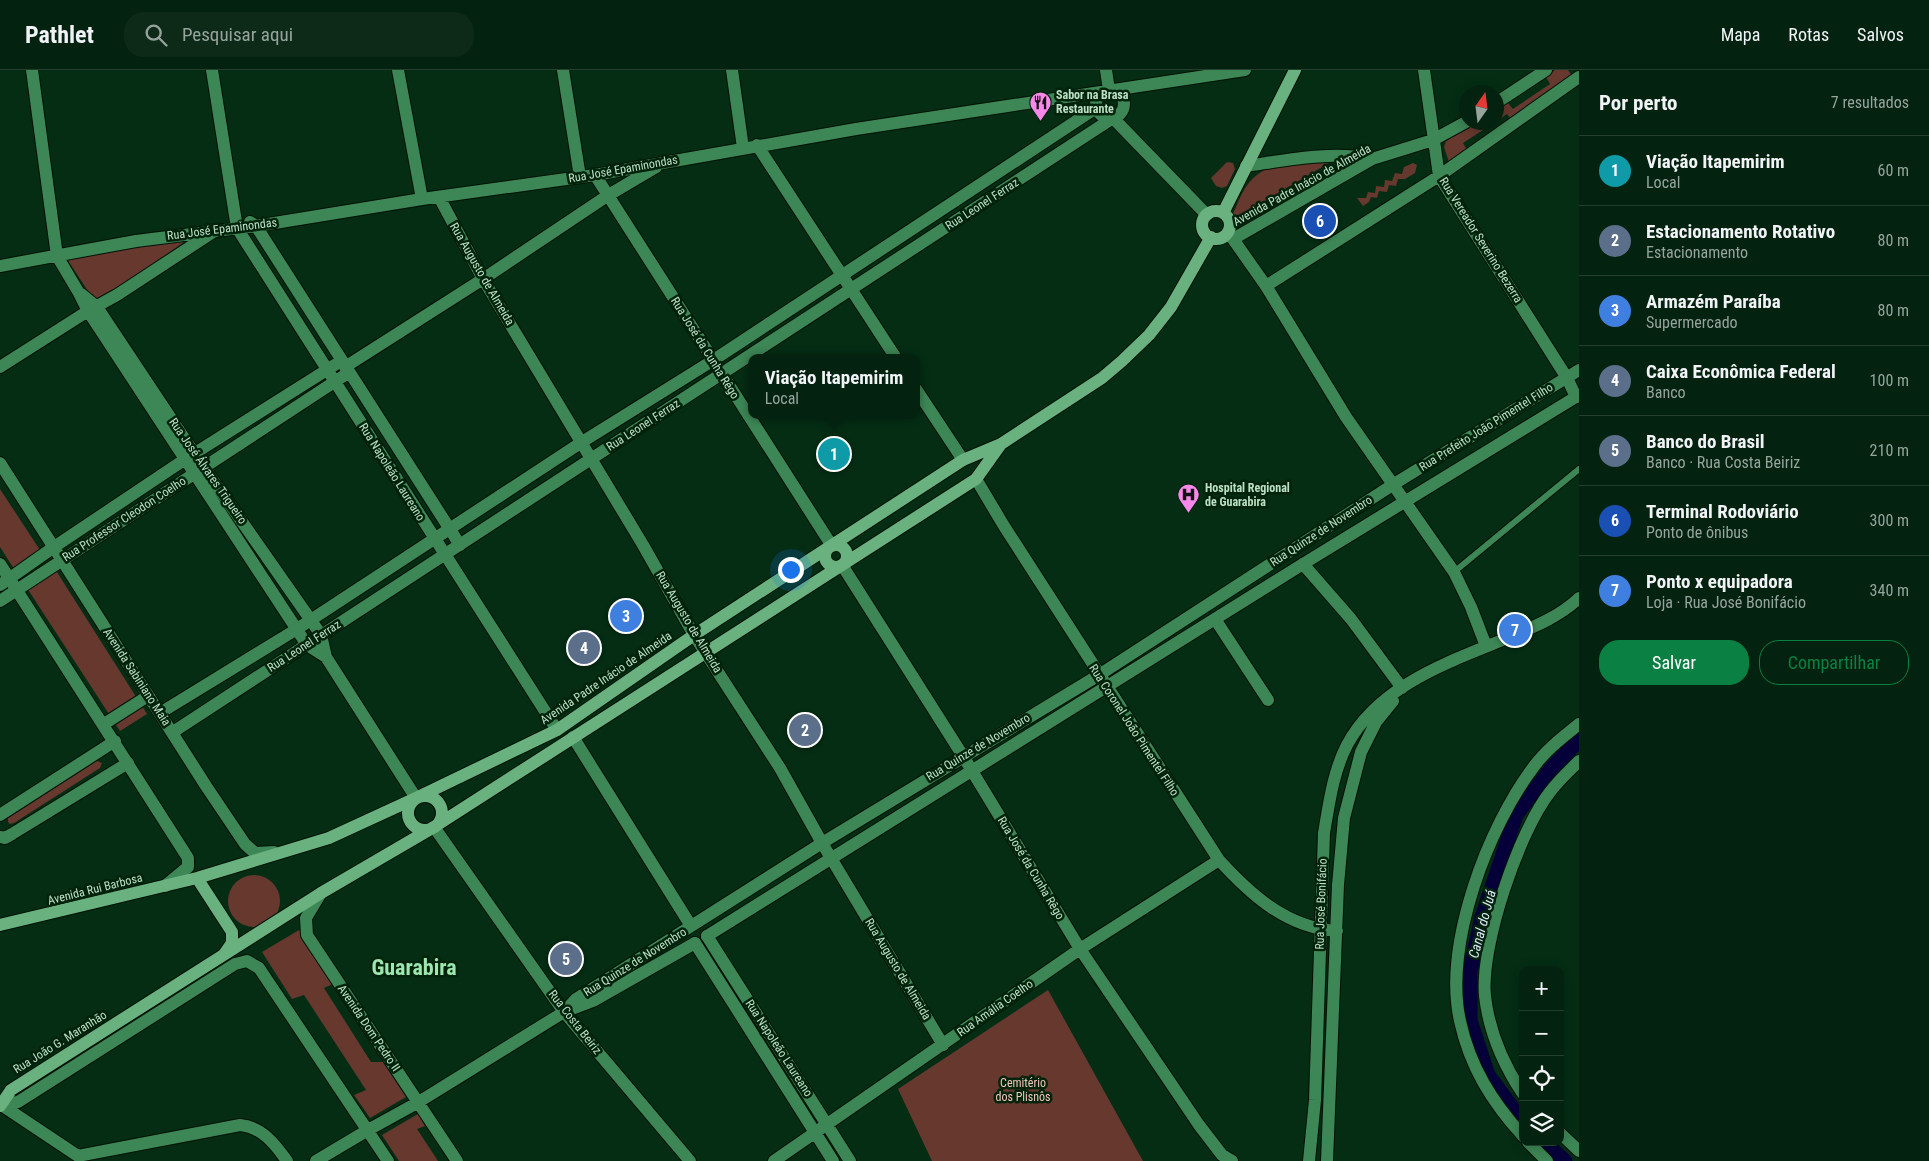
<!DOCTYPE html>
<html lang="pt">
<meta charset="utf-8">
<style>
:root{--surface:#03220f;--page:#0d2a18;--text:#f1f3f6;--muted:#97a49e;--line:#243f2f;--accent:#0b8043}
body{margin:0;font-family:"Roboto Condensed",sans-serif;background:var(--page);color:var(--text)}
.controls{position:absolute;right:15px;bottom:15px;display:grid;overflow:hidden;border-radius:10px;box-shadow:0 2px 12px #0003}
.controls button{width:45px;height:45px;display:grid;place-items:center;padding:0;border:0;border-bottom:1px solid var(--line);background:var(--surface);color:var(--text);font:25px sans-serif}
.compass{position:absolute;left:1459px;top:15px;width:45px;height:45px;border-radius:50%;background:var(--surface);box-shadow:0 2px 12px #0003;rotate:14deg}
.you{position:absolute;left:790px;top:499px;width:18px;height:18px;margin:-12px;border:4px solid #fff;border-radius:50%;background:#1a73e8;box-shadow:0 0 0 8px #1a73e833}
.badge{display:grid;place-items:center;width:32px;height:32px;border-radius:50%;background:var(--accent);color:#fff;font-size:16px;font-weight:700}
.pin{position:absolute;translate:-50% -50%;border:2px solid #fff;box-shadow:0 1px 5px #0006}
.popup{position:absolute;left:748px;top:284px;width:172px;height:65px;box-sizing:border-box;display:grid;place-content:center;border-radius:10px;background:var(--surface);filter:drop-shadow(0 1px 4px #0005);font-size:16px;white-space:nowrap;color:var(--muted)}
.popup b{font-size:19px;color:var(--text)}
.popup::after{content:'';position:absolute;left:50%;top:100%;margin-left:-10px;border:10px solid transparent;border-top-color:var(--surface)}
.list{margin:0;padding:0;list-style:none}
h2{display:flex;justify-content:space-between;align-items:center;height:65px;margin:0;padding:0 20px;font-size:21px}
h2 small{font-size:16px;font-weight:400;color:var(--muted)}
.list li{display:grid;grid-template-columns:32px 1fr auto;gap:15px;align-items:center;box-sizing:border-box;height:70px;padding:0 20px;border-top:1px solid var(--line)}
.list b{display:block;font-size:19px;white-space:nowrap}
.list p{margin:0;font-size:16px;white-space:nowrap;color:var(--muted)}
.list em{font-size:16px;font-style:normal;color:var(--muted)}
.actions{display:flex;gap:10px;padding:15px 20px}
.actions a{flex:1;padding:11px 0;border:1px solid var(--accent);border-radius:20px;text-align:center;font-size:18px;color:var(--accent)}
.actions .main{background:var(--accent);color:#fff}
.icon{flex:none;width:28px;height:28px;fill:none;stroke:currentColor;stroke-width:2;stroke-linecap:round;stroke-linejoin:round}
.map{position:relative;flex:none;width:1579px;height:1091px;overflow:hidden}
header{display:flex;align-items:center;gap:30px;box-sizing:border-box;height:70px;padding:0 25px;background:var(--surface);border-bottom:1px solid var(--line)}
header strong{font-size:24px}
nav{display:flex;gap:28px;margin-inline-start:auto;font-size:18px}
.search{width:350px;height:45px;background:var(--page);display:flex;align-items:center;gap:12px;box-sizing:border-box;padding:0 18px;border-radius:20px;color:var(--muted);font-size:19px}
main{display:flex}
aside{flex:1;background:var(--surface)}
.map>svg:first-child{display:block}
.green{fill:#66382e}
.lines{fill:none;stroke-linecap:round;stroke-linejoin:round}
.canal{stroke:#06003a;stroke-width:15}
.lane-casing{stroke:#001205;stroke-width:8}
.street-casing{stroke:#001205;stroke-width:14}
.secondary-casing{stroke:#001205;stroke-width:14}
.primary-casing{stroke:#001205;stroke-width:14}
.lane{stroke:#3d8655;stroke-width:6}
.street{stroke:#3d8655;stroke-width:12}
.secondary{stroke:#3d8655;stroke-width:12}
.primary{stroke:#69b27f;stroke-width:12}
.labels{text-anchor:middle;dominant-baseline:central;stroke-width:5;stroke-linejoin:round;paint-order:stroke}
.poi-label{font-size:12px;font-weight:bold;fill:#bce0c4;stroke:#00230b;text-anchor:start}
.street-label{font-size:12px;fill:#bce0c4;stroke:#00230b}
.park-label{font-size:12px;fill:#f6c7bd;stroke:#00230b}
.water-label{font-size:14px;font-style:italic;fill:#dee4f7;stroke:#00230b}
.town-label{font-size:22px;font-weight:bold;fill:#9ce6b0;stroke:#00230b}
</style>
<header>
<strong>Pathlet</strong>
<div class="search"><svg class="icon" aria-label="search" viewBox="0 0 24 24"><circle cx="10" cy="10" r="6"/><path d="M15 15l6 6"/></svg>Pesquisar aqui</div>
<nav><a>Mapa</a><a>Rotas</a><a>Salvos</a></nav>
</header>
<main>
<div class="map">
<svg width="1579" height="1091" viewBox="0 0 1579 1091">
<rect width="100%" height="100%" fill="#042d14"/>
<path class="green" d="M1555,0h13l5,7 -62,42 -4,-5 -10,7v-12l11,-6 5,6 37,-25 -4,-7z
M1475,53h19l-31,20 4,7 -18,12 -5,-15 2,-6z
M1332,91l-94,56 -6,-1c5,-11 9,-23 16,-32 19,-26 56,-21 84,-23z
M1227,92l6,1 2,6 -8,17 -5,2 -6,-2 -5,-8z
M1413,93l4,2 -2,8 -10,6h-7l-2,7 -7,-1 -2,7 -8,-1 -2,7 -6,-1 -2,5 -6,4 -6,-8h9l2,-6 7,1 1,-7 8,1 1,-7 7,1 3,-8 7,1 2,-7z
M195,164l-98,71 -32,-49z
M0,419l40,61 -24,22 -16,-25z
M55,499l92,145 -27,17 -93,-143z
M97,691l5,2 -2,5 -86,55 -4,1 -2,-2v-4z
M228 831a26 26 0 1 1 52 0a26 26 0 1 1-52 0Z
M299,860l34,54 -9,4 47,74h12l23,35 -36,21 -16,-23 12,-5 -62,-95 -12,4 -30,-47z
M1048,920l95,171h-211l-34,-72z
M418,1044l7,12 -8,3 21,32h-39l-17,-26z"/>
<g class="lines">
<path class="canal" d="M1523,1052l-35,-47 -18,-55v-49l12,-54 34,-102 34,-45 29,-30
M1544,1072l21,19"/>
<defs>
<path id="lane" d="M1454,502l125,-103"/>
<path id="street" d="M32,0l25,186 22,37 9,18 219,334 19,12
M212,0l25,158 320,502
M398,0l24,129
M563,0l17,107
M732,0l11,78
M1106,0l3,20
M1424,0l15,106 128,202 9,19
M1096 34a14 14 0 1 1 28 0a14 14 0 1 1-28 0Z
M1496,33l50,-33
M757,75l139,213
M1246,96c42,-6 84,-15 126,-7
M595,105l237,371
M439,127l44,82 160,266 51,90 86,133 42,75 121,202
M250,152l6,4 204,319
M1227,164l6,5 33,47 80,131 108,155 17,35 15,39
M1233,169l139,-80 61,-19 33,-18
M0,196l136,-25 120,-15 166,-27 173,-24 261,-46 389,-59
M1266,216l173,-110 140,-99
M81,224l16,13 97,146 116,166 11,16 5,22 90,141
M0,297l88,-56 29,-16 96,-63
M345,297l138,-88 124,-83 49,-29
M916,319l47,71
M976,409l28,47 215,334c32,35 68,68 118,71
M1303,494l48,55 51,69
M842,495l121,191 117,193 119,176 23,30 10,6
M0,515l54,-38 130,-87 157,-99
M0,531l348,-228
M1215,549l53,81
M0,745l115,-74
M434,757l130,185 126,149
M0,767l5,1 7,-4 116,-71
M707,866l143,225
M695,873l138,218
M0,1034l78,52 162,-31c22,2 35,19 47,36
M316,1091l52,-31
M774,1091l306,-212 139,-89
M1309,1091l6,-61 9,-267c5,-29 9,-61 23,-88 30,-57 96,-81 153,-104 28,-12 57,-22 79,-43
M1327,1091l11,-276 6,-67 17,-66 15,-30 17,-21"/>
<path id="secondary" d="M0,393l206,323 39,58 10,9 19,-1
M0,494l188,294v9l-23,19
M160,643l137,-84 285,-187 130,-81 384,-253
M104,654l44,-28
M173,662l940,-614 94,97
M573,667l118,189
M321,823l-15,25 1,17 150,226
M707,866l596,-372 276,-169
M564,942l29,-11 102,-58
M1523,1024c-20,-30 -34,-62 -38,-98 -5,-50 34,-165 65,-204 8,-11 19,-21 29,-31
M1,1034l17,-2 217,-138 12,-3 12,7 129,193
M368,1060l49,-27 147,-91 12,-13 246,-156 277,-168 295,-191 185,-114
M1560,1063l19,18
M1523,1066c-31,-34 -53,-69 -63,-115 -17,-76 28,-195 75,-256 12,-16 28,-28 44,-41
M1528,1072l19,19"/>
<path id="primary" d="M1202 155a14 14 0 1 1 28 0a14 14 0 1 1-28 0Z
M1223,143l72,-143
M825 486a11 11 0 1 1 22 0a11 11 0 1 1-22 0Z
M408 743a17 17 0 1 1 34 0a17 17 0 1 1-34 0Z
M197,808l35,54v11l-7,10
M0,855l197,-47 132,-40 87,-40 141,-68 137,-95 269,-175 38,-16 101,-66 20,-17 27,-26 22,-28 40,-70
M0,1036l11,-16 310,-197 113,-66 542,-348 25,-35"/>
</defs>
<use href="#lane" class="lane-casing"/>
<use href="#street" class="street-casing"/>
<use href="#secondary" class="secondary-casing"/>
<use href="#primary" class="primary-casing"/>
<use href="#lane" class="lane"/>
<use href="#street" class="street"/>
<use href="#secondary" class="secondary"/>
<use href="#primary" class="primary"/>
</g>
<defs>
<symbol id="restaurant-pin" viewBox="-11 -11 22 30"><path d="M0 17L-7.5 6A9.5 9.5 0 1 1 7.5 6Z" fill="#f888e9" stroke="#00230b"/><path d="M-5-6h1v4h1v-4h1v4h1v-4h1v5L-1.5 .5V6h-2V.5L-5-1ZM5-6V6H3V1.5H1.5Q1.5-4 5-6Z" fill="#111"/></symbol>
<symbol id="hospital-pin" viewBox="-11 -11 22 30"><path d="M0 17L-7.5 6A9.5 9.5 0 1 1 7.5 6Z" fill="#f888e9" stroke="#00230b"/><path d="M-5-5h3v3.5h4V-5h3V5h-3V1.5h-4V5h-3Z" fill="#111"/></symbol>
</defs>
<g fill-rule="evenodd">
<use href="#restaurant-pin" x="1028" y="20" width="25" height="34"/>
<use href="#hospital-pin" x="1176" y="412" width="25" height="34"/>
</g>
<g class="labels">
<g class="poi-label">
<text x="1056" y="25">Sabor na Brasa<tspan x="1056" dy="14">Restaurante</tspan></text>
<text x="1205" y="418">Hospital Regional<tspan x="1205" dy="14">de Guarabira</tspan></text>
</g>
<g class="street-label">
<text transform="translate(623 99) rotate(-10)">Rua José Epaminondas</text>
<text transform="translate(1302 115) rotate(-29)">Avenida Padre Inácio de Almeida</text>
<text transform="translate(982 134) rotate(-33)">Rua Leonel Ferraz</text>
<text transform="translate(222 159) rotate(-7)">Rua José Epaminondas</text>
<text transform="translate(1481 170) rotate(58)">Rua Vereador Severino Bezerra</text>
<text transform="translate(482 204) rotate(60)">Rua Augusto de Almeida</text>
<text transform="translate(705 278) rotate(58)">Rua José da Cunha Rêgo</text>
<text transform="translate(643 355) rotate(-33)">Rua Leonel Ferraz</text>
<text transform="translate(1486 357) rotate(-32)">Rua Prefeito João Pimentel Filho</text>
<text transform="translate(208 401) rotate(55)">Rua José Álvares Trigueiro</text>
<text transform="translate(392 402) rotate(58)">Rua Napoleão Laureano</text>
<text transform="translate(124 449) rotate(-33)">Rua Professor Cleodon Coelho</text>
<text transform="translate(1321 461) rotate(-33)">Rua Quinze de Novembro</text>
<text transform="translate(689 552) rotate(59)">Rua Augusto de Almeida</text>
<text transform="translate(304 576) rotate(-33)">Rua Leonel Ferraz</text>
<text transform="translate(137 607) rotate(57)">Avenida Sabiniano Maia</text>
<text transform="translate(606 608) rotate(-34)">Avenida Padre Inácio de Almeida</text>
<text transform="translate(1134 660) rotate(57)">Rua Coronel João Pimentel Filho</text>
<text transform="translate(978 677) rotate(-31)">Rua Quinze de Novembro</text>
<text transform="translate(1031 798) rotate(59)">Rua José da Cunha Rêgo</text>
<text transform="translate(95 819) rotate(-14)">Avenida Rui Barbosa</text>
<text transform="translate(1321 834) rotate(-88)">Rua José Bonifácio</text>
<text transform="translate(635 892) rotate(-32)">Rua Quinze de Novembro</text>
<text transform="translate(898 899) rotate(59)">Rua Augusto de Almeida</text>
<text transform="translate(995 938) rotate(-35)">Rua Amália Coelho</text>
<text transform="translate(575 952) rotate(52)">Rua Costa Beiriz</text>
<text transform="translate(369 958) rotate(56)">Avenida Dom Pedro II</text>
<text transform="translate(60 972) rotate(-32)">Rua João G. Maranhão</text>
<text transform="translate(779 978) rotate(57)">Rua Napoleão Laureano</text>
</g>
<g class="park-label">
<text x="1023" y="1013">Cemitério<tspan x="1023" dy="14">dos Plisnôs</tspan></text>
</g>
<g class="water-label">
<text transform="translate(1482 854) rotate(-75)">Canal do Juá</text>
</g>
<g class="town-label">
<text x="414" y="897">Guarabira</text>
</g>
</g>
</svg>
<div class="controls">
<button>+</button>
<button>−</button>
<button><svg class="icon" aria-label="locate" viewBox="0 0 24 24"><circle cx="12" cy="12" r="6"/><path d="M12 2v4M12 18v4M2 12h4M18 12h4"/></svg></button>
<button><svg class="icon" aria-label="layers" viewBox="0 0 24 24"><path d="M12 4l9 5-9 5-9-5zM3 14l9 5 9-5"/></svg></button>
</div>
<svg class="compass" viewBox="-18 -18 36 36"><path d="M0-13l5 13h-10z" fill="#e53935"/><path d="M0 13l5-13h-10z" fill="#97a49e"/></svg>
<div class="you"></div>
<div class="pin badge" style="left:834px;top:384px;background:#0f9aa8">1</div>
<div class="popup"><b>Viação Itapemirim</b>Local</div>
<div class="pin badge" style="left:805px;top:660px;background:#5c6f8a">2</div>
<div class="pin badge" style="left:626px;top:546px;background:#3f7fe0">3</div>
<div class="pin badge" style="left:584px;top:578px;background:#5c6f8a">4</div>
<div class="pin badge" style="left:566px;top:889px;background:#5c6f8a">5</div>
<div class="pin badge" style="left:1320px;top:151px;background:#1a4fb4">6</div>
<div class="pin badge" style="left:1515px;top:560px;background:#3f7fe0">7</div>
</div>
<aside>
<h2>Por perto<small>7 resultados</small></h2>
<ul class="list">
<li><span class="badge" style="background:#0f9aa8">1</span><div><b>Viação Itapemirim</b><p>Local</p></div><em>60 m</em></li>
<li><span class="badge" style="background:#5c6f8a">2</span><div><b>Estacionamento Rotativo</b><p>Estacionamento</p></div><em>80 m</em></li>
<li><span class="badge" style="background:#3f7fe0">3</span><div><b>Armazém Paraíba</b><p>Supermercado</p></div><em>80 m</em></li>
<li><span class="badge" style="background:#5c6f8a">4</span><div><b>Caixa Econômica Federal</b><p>Banco</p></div><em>100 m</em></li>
<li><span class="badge" style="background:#5c6f8a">5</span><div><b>Banco do Brasil</b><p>Banco · Rua Costa Beiriz</p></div><em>210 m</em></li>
<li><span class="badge" style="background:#1a4fb4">6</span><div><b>Terminal Rodoviário</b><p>Ponto de ônibus</p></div><em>300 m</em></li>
<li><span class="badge" style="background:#3f7fe0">7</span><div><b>Ponto x equipadora</b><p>Loja · Rua José Bonifácio</p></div><em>340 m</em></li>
</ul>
<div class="actions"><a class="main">Salvar</a><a>Compartilhar</a></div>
</aside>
</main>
